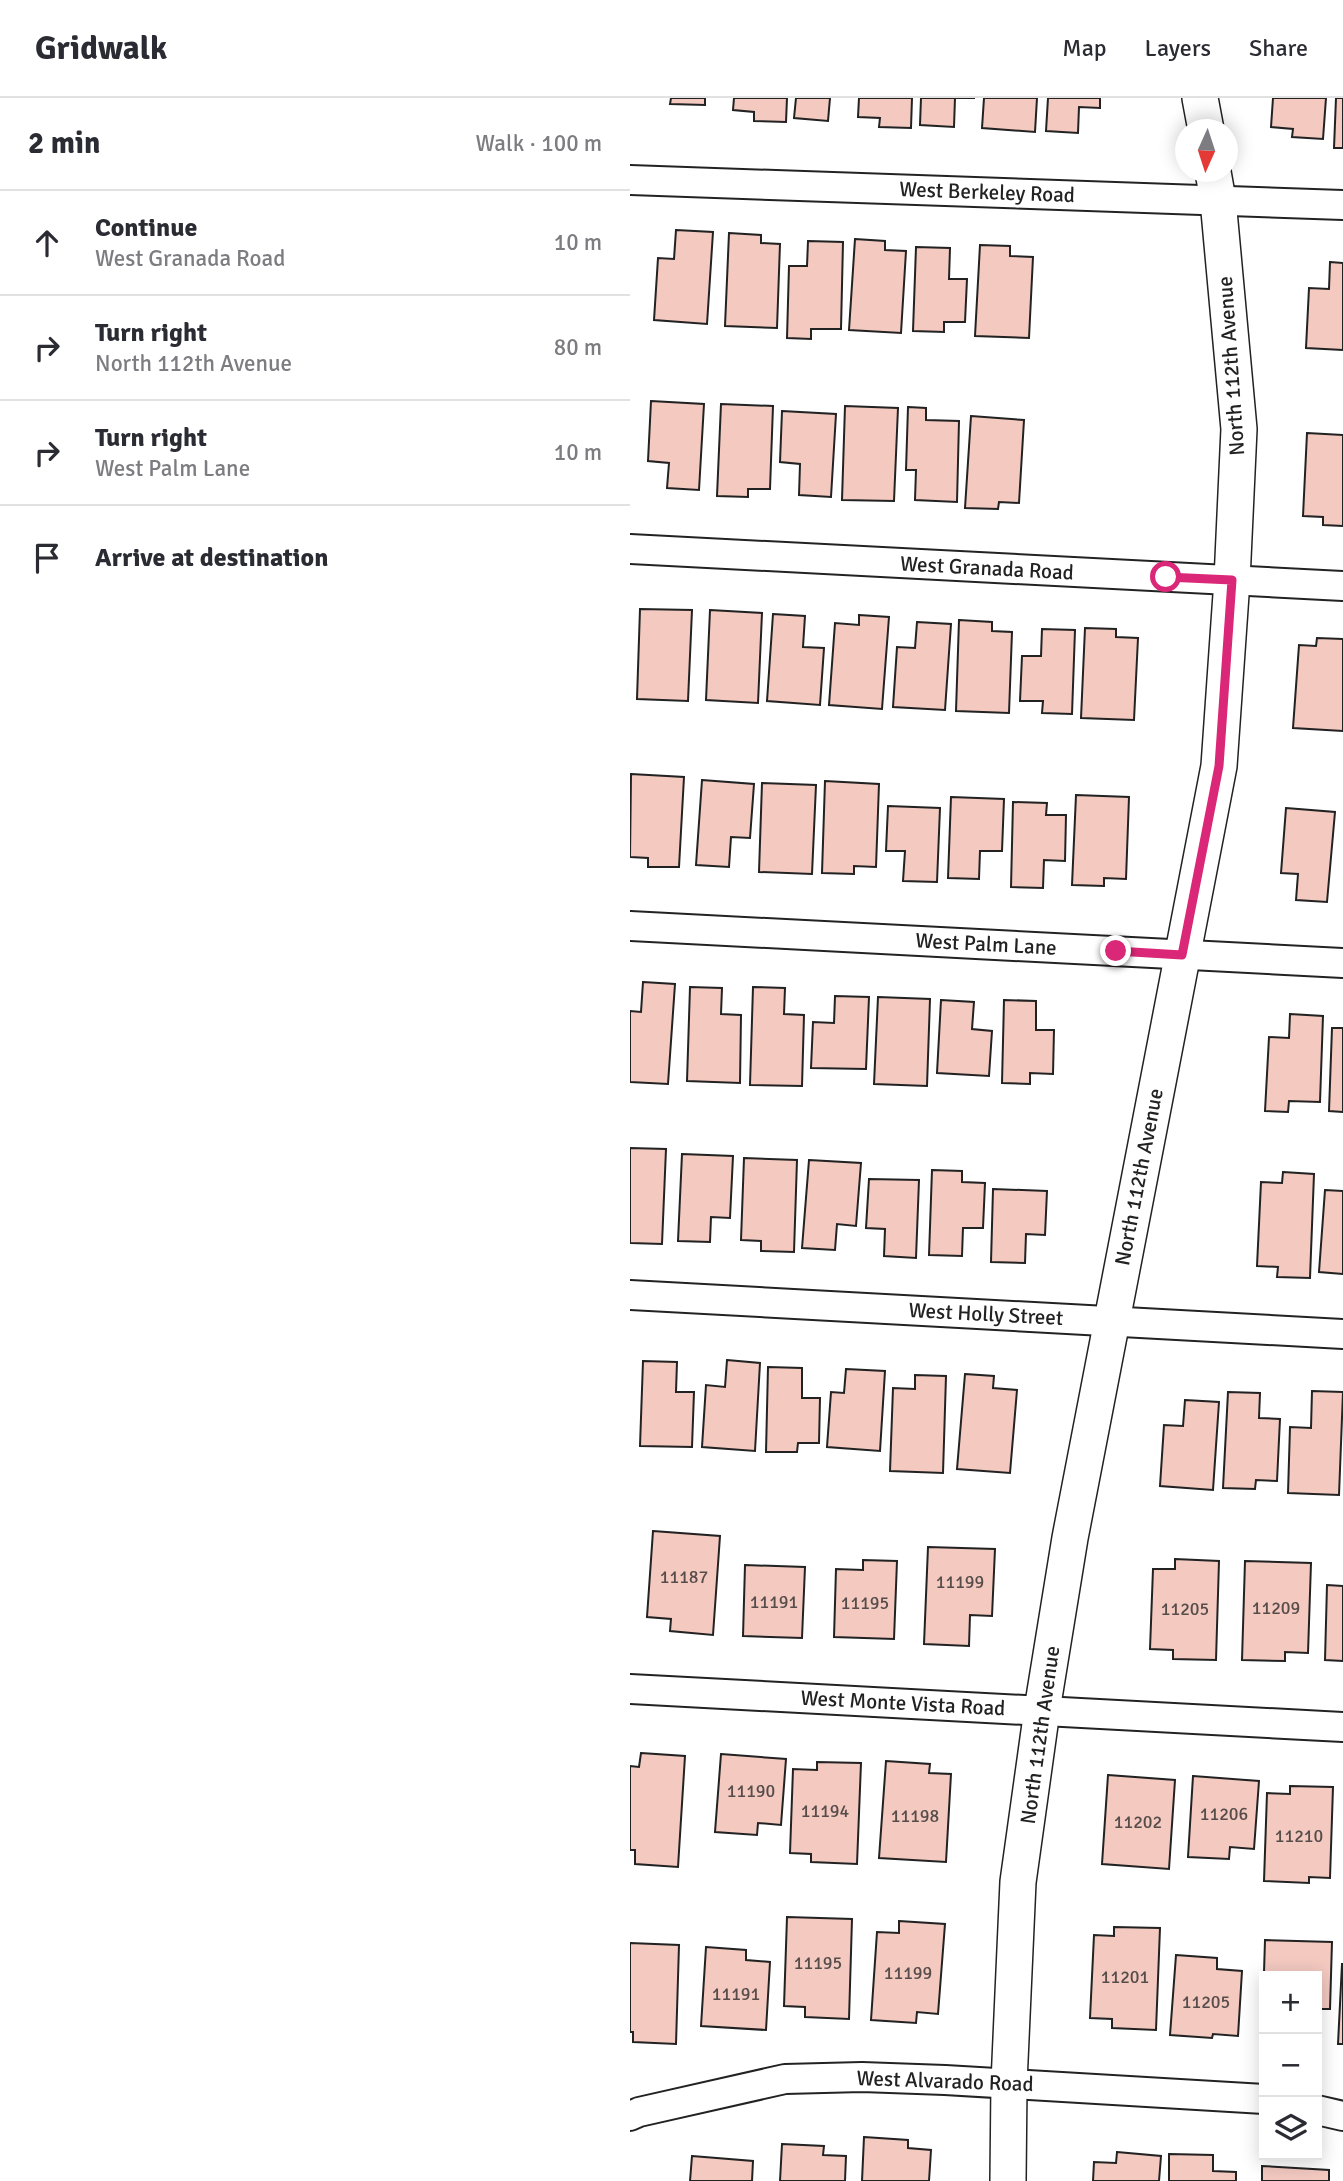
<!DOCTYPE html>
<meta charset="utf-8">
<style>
:root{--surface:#fff;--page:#f7f7f7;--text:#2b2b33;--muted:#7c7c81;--line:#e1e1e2}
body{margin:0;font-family:Signika,sans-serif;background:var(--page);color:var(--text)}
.controls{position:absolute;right:21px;bottom:21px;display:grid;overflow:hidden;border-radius:0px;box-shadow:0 4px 18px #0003}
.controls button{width:63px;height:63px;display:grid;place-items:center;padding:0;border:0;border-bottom:2px solid var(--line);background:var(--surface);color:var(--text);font:35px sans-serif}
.compass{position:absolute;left:545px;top:21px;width:63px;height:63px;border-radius:50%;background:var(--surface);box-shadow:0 4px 18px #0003;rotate:183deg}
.stop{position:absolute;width:21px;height:21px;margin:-16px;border:5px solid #db2777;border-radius:50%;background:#fff}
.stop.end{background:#db2777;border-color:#fff;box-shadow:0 2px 7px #0008}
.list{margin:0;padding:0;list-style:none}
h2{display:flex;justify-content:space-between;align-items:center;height:91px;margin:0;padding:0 28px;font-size:30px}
h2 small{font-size:23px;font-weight:400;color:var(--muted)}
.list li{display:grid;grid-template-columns:46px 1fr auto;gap:21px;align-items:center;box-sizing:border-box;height:105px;padding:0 28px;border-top:2px solid var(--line)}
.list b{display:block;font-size:26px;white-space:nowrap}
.list p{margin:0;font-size:23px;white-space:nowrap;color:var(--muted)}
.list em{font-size:23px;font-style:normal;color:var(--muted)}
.icon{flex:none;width:38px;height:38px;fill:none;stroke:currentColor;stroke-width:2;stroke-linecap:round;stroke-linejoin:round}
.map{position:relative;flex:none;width:713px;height:2083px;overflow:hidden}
header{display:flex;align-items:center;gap:42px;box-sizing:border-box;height:98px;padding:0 35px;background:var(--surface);border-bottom:2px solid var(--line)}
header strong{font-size:33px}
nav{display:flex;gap:38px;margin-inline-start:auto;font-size:24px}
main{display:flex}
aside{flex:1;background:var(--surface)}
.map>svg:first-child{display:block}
.building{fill:#f3c9c0;stroke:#222;stroke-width:2}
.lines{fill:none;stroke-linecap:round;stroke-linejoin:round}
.minor-casing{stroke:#222;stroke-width:32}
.tertiary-casing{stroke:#222;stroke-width:38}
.minor{stroke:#fff;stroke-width:28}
.tertiary{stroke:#fff;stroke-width:35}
.route{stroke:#db2777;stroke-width:9}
.labels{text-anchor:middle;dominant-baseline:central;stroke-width:5;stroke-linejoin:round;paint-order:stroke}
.number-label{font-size:18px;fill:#564c4a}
.street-label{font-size:21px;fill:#222;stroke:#fff}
</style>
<header>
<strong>Gridwalk</strong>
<nav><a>Map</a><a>Layers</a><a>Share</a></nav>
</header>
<main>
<aside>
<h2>2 min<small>Walk · 100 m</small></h2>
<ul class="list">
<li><svg class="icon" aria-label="ahead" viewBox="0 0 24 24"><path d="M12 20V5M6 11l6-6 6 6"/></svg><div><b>Continue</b><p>West Granada Road</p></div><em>10 m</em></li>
<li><svg class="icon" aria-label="right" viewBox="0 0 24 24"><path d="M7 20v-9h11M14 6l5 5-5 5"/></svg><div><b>Turn right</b><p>North 112th Avenue</p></div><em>80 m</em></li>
<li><svg class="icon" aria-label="right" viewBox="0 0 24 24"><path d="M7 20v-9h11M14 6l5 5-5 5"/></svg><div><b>Turn right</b><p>West Palm Lane</p></div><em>10 m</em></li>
<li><svg class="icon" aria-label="arrive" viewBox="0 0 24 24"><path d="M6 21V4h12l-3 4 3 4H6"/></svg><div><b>Arrive at destination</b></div></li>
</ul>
</aside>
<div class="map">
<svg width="713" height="2083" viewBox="0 0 713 2083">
<rect width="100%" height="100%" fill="#fff"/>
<path class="building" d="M41,0h34v7l-35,-1z
M104,0h53l-1,24 -32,-1v-9l-21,-2z
M166,0h34l-2,23 -34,-3z
M229,0h53l-1,30 -32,-1 1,-9 -22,-1z
M291,0h54h-20l-1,29 -34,-2z
M354,0h53l-2,34 -53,-4z
M418,0h52v10l-21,-1 -1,26 -32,-2z
M643,0h53l-3,41 -31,-2 1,-8 -22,-2z
M706,0h7v50h-9z
M46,132l37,2 -6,92 -53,-4 4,-62 16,1z
M99,135l32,2v8l19,1 -3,84 -52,-2z
M225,141l30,2v9l21,1 -5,82 -52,-3z
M178,143l35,1 -2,87h-30v10l-24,-1 2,-72h18z
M350,147l30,1v10l23,1 -4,81 -54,-2z
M286,149l34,1 -1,31h18l-2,43h-21v10l-31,-1z
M700,164l13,1v87l-37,-2 3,-60 20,1z
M21,303l53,3 -5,86 -32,-2 2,-25 -21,-2z
M91,306l52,2 -3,83h-22v8l-31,-1z
M215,308l53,2 -4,93 -52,-1z
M278,309l18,1v12l33,1 -2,81 -42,-2 1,-30h-10z
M152,313l54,3 -5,83 -32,-2 1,-31 -20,-2z
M341,318l53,4 -5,83 -20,-1 -1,7 -33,-1z
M677,335l36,2v91l-20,-1v-8l-20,-1z
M10,511l52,1 -4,91 -51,-2z
M80,512l52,3 -4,90 -52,-3z
M143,516l32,2 -2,31 21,1 -4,57 -53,-4z
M229,517l30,2 -7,92 -53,-4 6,-82 24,2z
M329,522l33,2v9l20,1 -3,81 -53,-2z
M287,524l34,2 -6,86 -52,-3 4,-60 18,1z
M455,530l31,1v8l22,1 -4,82 -53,-2z
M412,531l33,1 -3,84 -30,-1 1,-12h-23l2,-45h19z
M687,540l26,1v92l-50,-3 6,-83 17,1z
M1,676l53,3 -5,90h-31v-9l-18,-1z
M72,682l52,4 -4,54 -19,-1 -2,30 -33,-2z
M195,683l54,3 -3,83 -22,-1v8l-32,-1z
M132,685l54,2 -4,89 -53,-2z
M446,697l53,2 -3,82 -22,-1v8l-32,-1z
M321,699l53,2 -2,52h-22l-1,28 -31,-1z
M383,704l34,1 -1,12h20l-1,46 -21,-1 -1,28 -32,-1z
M258,708l52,2 -3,74 -34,-1 2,-30h-19z
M656,710l49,4 -8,90 -31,-2 2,-26 -17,-1z
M13,884l32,2 -7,100 -38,-2v-71l11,1z
M60,889l32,1 -1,26 20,1 -1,68 -53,-2z
M123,889l32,1 -1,26 20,1 -2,71 -52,-1z
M205,898l34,1 -3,72 -55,-1 2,-46 21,1z
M248,899l52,2 -3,87 -53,-2z
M311,902l33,2 -2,27 20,2 -3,45 -52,-3z
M374,902l32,1v29h18l-1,44 -23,-1v11l-28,-1z
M660,916l33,2 -3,86 -31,-1 -1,11 -23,-1 4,-74 20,1z
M702,930h11v84l-14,-1z
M0,1050l36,1 -4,95 -32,-1z
M52,1056l51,2 -3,62 -19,-1 -1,25 -32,-1z
M114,1060l53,2 -3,92 -33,-1v-10l-20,-1z
M179,1062l52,3 -5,63 -19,-2 -2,26 -33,-2z
M302,1072l30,1v11l23,1 -2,45h-20l-1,28 -33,-1z
M653,1074l31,2 -4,104 -33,-1 1,-10 -21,-1 4,-84 21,1z
M239,1081l50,1 -3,78 -32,-2 1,-27 -19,-1z
M363,1091l54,2 -2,44 -19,-1 -1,29 -34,-1z
M695,1092l18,1v83l-24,-2z
M97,1262l33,3 -5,88 -53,-4 4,-62 19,2z
M13,1263l34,1 -1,30h18l-2,55 -52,-1z
M138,1269l34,1v30h18l-1,45h-21l-1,9h-31z
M216,1271l39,2 -5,80 -53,-4 4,-55 13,1z
M335,1276l29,2 -1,12 24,2 -7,83 -53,-4z
M285,1277l31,1 -3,97 -53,-2 3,-83 22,1z
M682,1293l31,1 -4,103 -51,-2 2,-66 21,1z
M598,1294l32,1 -1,25 21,1 -3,62 -21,-1 -1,9 -32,-1z
M555,1302l34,2 -6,88 -53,-4 4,-61 19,1z
M23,1433l67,5 -7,99 -43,-4 1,-12 -24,-2z
M298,1449l67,2 -3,67 -22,-1 -1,31 -45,-2z
M545,1461l44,2 -3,99 -43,-1v-9l-23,-1 3,-80h22z
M233,1462l34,1 -3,78 -60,-2 2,-68 27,1z
M615,1463l66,2 -3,90 -23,-1v9l-43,-1z
M115,1467l60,2 -3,71 -59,-2z
M697,1487l16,1v75l-18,-1z
M11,1655l44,3 -7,111 -43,-3v-14h-5v-84l9,1z
M91,1656l65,5 -5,66 -23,-2 -1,12 -42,-3z
M256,1663l44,3 -1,9 22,1 -5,88 -67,-4z
M187,1664l44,1 -4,101 -46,-2v-8l-21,-1 3,-84 24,1z
M478,1677l67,5 -6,89 -67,-5z
M563,1678l66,5 -5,68 -24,-2 -1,12 -41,-2z
M660,1688l43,1 -3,91 -21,-1v6l-45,-2 3,-88 23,1z
M157,1819l65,2 -3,100 -44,-2v-10l-21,-1z
M269,1823l46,3 -7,90 -21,-2 -1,11 -45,-3 6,-88 22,1z
M484,1829l46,1 -4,102 -44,-2v-9l-22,-1 4,-83 20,1z
M635,1842l67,2 -2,67h-13v-33h-53v61h-2z
M0,1845l49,2 -3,99 -43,-2v-10h-3z
M76,1849l40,3v10l24,2 -4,68 -65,-4z
M546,1857l41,3v11l25,2 -4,65 -25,-2 -1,4 -42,-3z
M712,1866h1v80h-5z
M234,2039l44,3v8l23,2 -2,31h-67z
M152,2046l42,2 -1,9 23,1 -1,25h-65z
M487,2054l44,4 -2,25h-66l1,-19 22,1z
M539,2056l44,1v16l23,1v9h-67z
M62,2058l61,5 -1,20h-62z
M632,2068l67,4v11h-67z"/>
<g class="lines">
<defs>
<path id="minor" d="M0,82l713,25
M0,451l713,37
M0,828l713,37
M0,1197l713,39
M0,1591l713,38
M687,2012l26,6
M0,2018l9,-4 146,-33 77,-2 83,3 319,19"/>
<path id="tertiary" d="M570,0l6,32
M378,2083l1,-98 9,-201 24,-172 28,-172 149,-772 13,-186 7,-151 -21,-229 -5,-28"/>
</defs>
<use href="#minor" class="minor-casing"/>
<use href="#tertiary" class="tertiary-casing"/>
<use href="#minor" class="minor"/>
<use href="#tertiary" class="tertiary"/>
</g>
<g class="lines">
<path class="route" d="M486,853l66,4 37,-189 13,-186 -66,-3"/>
</g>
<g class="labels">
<g class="number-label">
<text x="54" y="1479">11187</text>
<text x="330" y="1484">11199</text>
<text x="144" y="1504">11191</text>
<text x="235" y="1505">11195</text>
<text x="646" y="1510">11209</text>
<text x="555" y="1511">11205</text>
<text x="121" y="1693">11190</text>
<text x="195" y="1713">11194</text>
<text x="594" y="1716">11206</text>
<text x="285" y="1718">11198</text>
<text x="508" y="1724">11202</text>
<text x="669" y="1738">11210</text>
<text x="188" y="1865">11195</text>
<text x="278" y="1875">11199</text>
<text x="495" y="1879">11201</text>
<text x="106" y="1896">11191</text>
<text x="576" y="1904">11205</text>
</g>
<g class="street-label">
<text transform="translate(357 94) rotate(2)">West Berkeley Road</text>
<text transform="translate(601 268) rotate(-94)">North 112th Avenue</text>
<text transform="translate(357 470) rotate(3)">West Granada Road</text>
<text transform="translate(356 846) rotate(3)">West Palm Lane</text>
<text transform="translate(509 1079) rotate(-79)">North 112th Avenue</text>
<text transform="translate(356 1216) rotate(3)">West Holly Street</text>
<text transform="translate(273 1605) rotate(3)">West Monte Vista Road</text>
<text transform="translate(410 1637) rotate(-82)">North 112th Avenue</text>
<text transform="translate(315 1983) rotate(2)">West Alvarado Road</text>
</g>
</g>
</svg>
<div class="controls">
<button>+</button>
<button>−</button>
<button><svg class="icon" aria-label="layers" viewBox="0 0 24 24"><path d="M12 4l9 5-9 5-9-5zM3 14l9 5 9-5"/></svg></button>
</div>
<svg class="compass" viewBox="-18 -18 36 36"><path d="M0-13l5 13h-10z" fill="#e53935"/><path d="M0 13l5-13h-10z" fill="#7c7c81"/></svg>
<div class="stop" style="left:536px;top:479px"></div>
<div class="stop end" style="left:486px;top:853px"></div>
</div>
</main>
